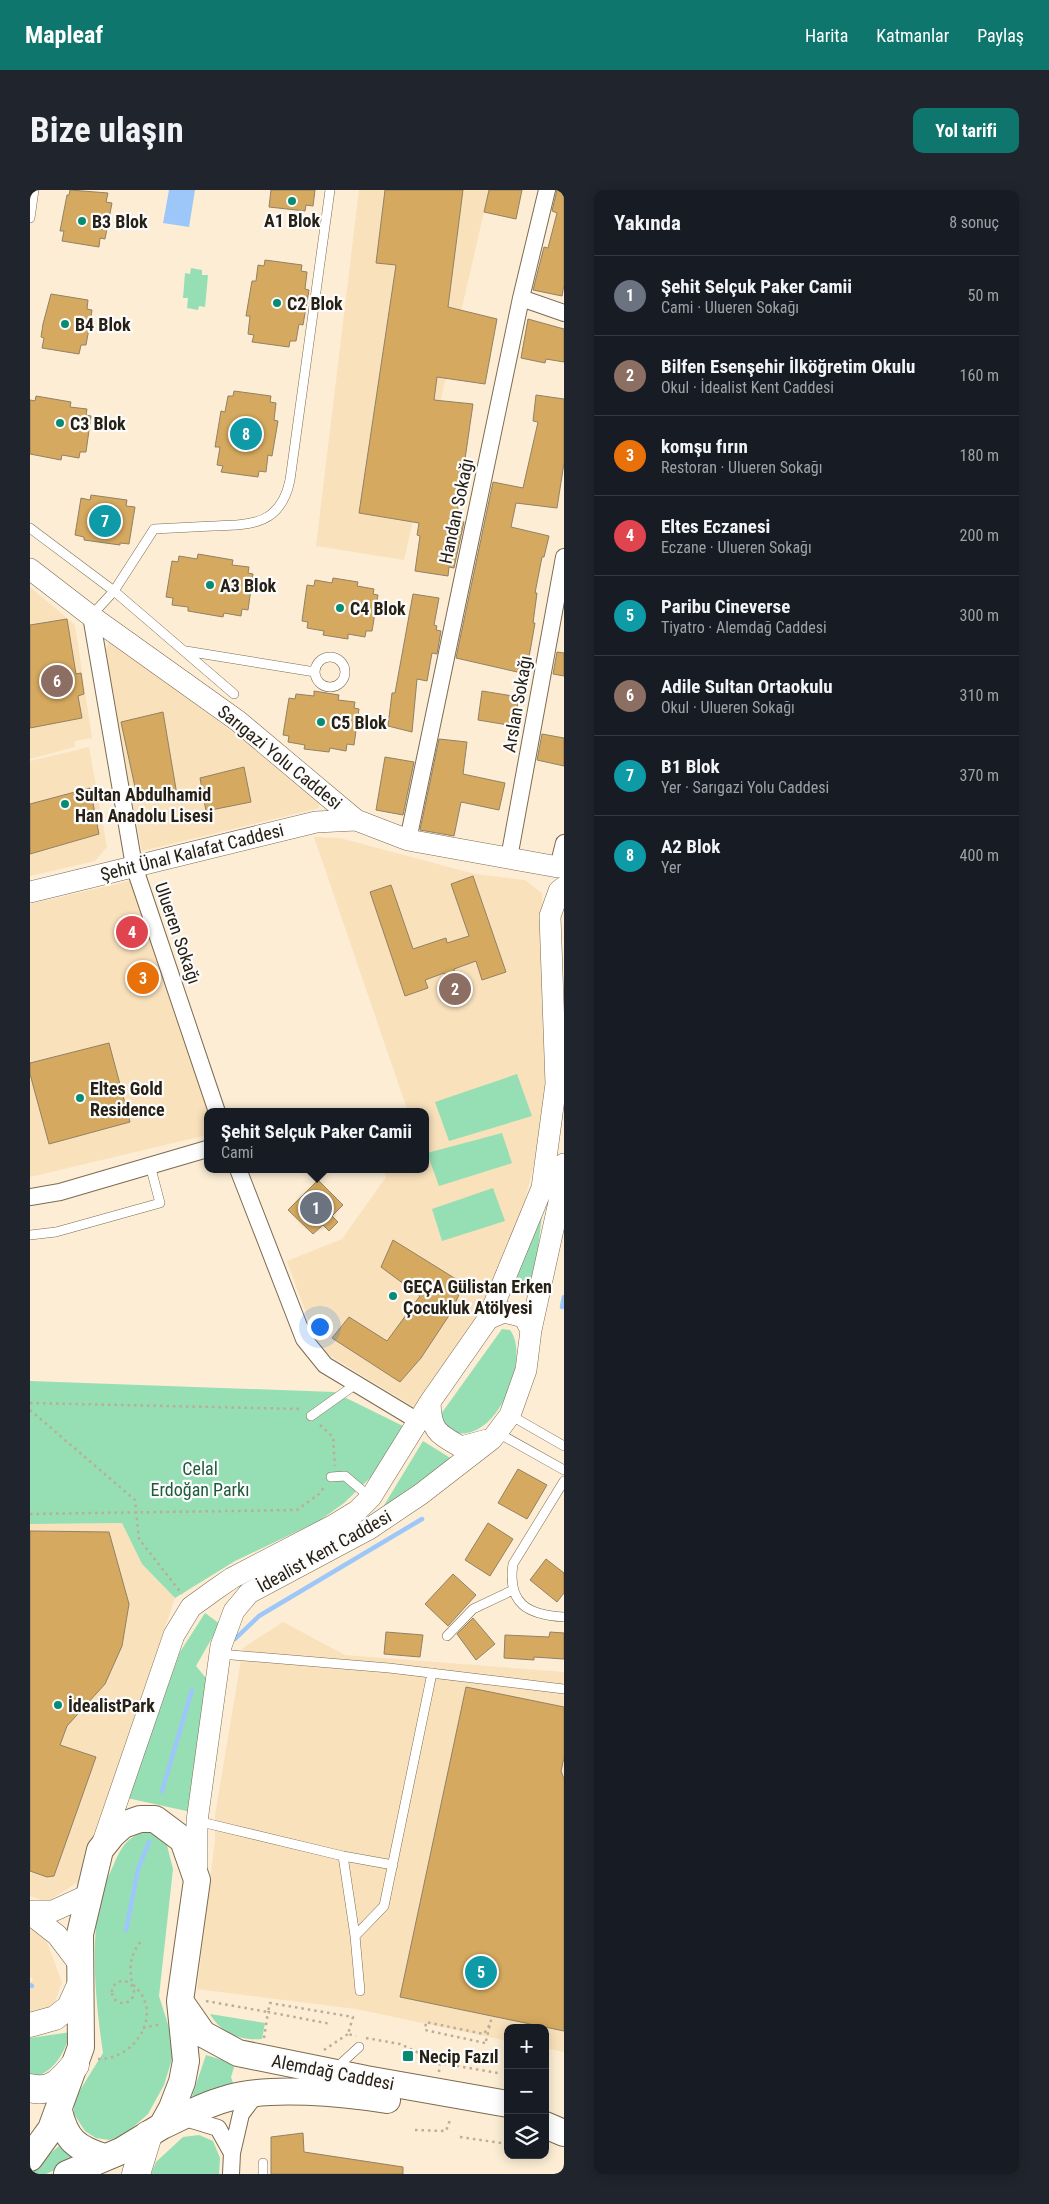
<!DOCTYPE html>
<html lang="tr">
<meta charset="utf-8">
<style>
:root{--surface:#171b24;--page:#20242c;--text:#f1f3f6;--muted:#9ea1a6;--line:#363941;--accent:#0f766e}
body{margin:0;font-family:"Roboto Condensed",sans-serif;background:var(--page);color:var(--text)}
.controls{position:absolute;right:15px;bottom:15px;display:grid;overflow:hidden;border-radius:10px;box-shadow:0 2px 12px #0003}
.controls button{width:45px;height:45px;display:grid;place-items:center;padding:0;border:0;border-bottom:1px solid var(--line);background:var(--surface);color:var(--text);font:25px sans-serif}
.you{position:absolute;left:289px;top:1136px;width:18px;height:18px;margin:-12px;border:4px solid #fff;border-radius:50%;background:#1a73e8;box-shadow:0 0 0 8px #1a73e833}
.badge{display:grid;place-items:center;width:32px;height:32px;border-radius:50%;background:var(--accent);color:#fff;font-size:16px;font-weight:700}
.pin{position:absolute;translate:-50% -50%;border:2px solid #fff;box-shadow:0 1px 5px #0006}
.popup{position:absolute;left:174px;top:918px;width:225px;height:65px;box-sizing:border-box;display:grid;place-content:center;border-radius:10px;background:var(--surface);filter:drop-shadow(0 1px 4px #0005);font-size:16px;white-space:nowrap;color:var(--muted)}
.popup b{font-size:19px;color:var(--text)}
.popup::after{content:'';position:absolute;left:50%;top:100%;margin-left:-10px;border:10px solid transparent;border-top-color:var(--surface)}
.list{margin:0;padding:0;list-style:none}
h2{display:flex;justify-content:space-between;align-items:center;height:65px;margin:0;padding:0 20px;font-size:21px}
h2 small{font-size:16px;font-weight:400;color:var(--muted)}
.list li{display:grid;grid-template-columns:32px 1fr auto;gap:15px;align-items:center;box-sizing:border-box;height:80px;padding:0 20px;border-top:1px solid var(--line)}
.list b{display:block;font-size:19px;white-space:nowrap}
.list p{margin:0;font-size:16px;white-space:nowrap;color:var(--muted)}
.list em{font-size:16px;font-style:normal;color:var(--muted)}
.icon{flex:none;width:28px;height:28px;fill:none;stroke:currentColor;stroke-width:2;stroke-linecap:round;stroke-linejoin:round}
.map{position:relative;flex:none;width:534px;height:1984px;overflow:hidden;border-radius:10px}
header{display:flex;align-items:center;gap:30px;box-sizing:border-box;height:70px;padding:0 25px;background:var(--accent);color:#fff}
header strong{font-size:24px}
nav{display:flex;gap:28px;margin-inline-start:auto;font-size:18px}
.intro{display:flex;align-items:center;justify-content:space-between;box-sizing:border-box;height:120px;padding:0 30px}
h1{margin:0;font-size:35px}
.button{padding:12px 22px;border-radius:10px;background:var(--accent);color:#fff;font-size:18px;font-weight:700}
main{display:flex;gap:30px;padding:0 30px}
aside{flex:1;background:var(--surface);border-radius:10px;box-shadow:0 2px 12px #0003}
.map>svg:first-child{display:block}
.built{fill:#f9e1bc}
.green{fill:#96deb4}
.water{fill:#9dc7f9}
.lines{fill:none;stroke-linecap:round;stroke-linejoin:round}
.stream{stroke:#9dc7f9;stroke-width:4.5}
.building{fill:#d5a95f;stroke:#928165}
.service-casing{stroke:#7c6b50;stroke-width:10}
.minor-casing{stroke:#7c6b50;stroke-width:18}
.tertiary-casing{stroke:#7c6b50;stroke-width:22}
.secondary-casing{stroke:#7c6b50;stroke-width:25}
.primary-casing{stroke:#7c6b50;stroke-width:28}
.trunk-casing{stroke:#7c6b50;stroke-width:29}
.path{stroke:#baae99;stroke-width:2.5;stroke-dasharray:2.5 4;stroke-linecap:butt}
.service{stroke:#fff;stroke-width:9}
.minor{stroke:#fff;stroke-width:16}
.tertiary{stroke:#fff;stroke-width:21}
.secondary{stroke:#fff;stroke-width:24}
.primary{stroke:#fff;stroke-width:26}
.trunk{stroke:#fff;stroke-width:28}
.poi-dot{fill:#058c73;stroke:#fcfcfc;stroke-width:2}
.labels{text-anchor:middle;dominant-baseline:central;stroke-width:4.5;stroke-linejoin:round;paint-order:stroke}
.poi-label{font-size:18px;font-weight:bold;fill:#272015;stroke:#fcfcfc;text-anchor:start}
.street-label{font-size:18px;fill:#272015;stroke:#fcfcfc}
.park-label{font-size:18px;fill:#1d5b3c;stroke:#fcfcfc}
</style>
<header>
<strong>Mapleaf</strong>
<nav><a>Harita</a><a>Katmanlar</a><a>Paylaş</a></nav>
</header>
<div class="intro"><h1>Bize ulaşın</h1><a class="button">Yol tarifi</a></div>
<main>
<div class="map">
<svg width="534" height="1984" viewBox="0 0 534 1984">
<rect width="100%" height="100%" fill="#fcedd4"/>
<path class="built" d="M329,0h130l-85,370 -88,-14z
M0,397l45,38 17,113 -17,3v6l-45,12z
M80,450l210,158 -1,10 -177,43 -38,-196z
M59,557l18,100 -12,14 -65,15v-115z
M284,647l26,1 135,36 50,6 17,13 6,191 -14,80 -13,52 -51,114 -56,77 -95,-58 -32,-88 55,-22 44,-62 -2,-8h41v-57h-17z
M117,687l63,235h-3v23l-177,42v-273z
M92,1333l20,41 33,34 -97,284 -31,20 -17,-6v-372z
M253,1432l62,33 219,17v380l-19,-4v-20h-37v13l-152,-32 -159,-20 18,-149v-25l28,-167z
M0,1738l14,6 18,48 -9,26 -23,11v-36l3,-4 -3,-2z"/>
<path class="green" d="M161,78l11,2v5h6l-3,32 -6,-1 -1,4 -11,-2 1,-10h-5l2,-25 5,1z
M487,884l15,42 -83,25 -14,-39z
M472,943l10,30 -73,23 -12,-33z
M463,998l12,33 -63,20 -10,-32z
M513,1016l-10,86 -23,-6z
M472,1139l8,1c23,29 -19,130 -68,97l-1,-13z
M0,1191l304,11 71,35 -35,51 -26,25 -25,18 -84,40 -60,37 -33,-34 -20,-41 -92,1z
M393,1251l29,18 -69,48z
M175,1423l15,11 -24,42 10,12 -15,134 -64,-14 53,-146z
M118,1642l16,2 9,35 -14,127 12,38 1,25 -8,26 -16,29 -25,22 -14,4 -13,-2 -11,-7 -11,-17v-14l29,-47c-7,-47 -14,-114 -1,-161 3,-9 8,-19 12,-28 8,-18 14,-29 34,-32z
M180,1824l55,9 -3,16c-22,2 -41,-6 -52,-25z
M41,1842c-7,21 -17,42 -41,46v-40z
M176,1865l29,9 -4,13 4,12 -43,7z
M169,1945l14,6 7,17 -1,16h-68l5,-12 27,-25z
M29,1956l17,14 -30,14h-16v-3z"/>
<path class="water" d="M139,0h26l-6,37 -26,-4z"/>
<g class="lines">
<path class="stream" d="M532,1117l2,-10
M205,1449l24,-23 163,-97
M132,1601l30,-101
M96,1740l12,-61 11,-27
M0,1795l2,1"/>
</g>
<path class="building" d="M40,0l38,3 -2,9 6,1 -7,36 -5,-1 -1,9 -37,-6 2,-10h-4l7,-36h2z
M241,0h44l-2,16 -7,-1 -1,6 -36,-4z
M355,0h78l-15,117 49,12 -12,65 -48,-7 -3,23 39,4 -17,117 8,1 -10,46 -5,-1 -1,9 -33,-5 5,-35 -3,-1 2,-12 -60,-10 37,-248 -20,-2z
M459,0h33l-6,29 -32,-7z
M527,0h7v95l-2,11 -29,-6 11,-43 4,1 9,-35 -5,-2z
M235,70l37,5 -1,6 6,1 -2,17 4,1 -6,35 -4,-1 -3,17h-6l-1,6 -37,-5 2,-7 -6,-1 2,-18h-4l6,-35h4l2,-16 6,1z
M21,104l37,6 -1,9 5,1 -2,13 -4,22h-5l-2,9 -37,-6 2,-10 -3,-1 2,-13z
M498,129l36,10v33l-18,-3 -1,4 -24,-5z
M204,201l37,5 -1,6 6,1 -2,17 4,1 -6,35 -4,-1 -2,17 -7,-1 -1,6 -37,-5 2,-6 -6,-1 3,-18h-5l6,-36 4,1 3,-16h5z
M506,205l28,4v64l-7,45 -41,-5 -5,24 38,9 -5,21h-2l-7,36h2l-4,30h2l-9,51 -70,-16 37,-176 30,6 15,-66 -5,-1z
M6,206l35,6 -1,5 17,2 -1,6 5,1 -5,36h-6l-1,6 -17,-3 -1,5 -31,-6v-54l5,1z
M61,305l36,5 -1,6 9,1 -6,37 -9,-1v2l-36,-5v-3l-9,-2 6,-37 9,2z
M168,364l35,6 -1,5 17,2 -1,6 5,1 -5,36 -6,-1 -1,7 -17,-3 -1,4 -35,-6v-4l-16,-2 1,-7 -7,-1 6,-36 6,1 1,-6 18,3z
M303,388l25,4 -1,4 17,3 -1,5 5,1 -6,36h-6l-1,6 -17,-3v5l-25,-4 1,-4 -17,-3 1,-6 -6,-1 5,-36 7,1 1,-6 17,3z
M383,404l26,4 -5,27 3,1 -1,4 5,1 -4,23 -5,-1 -5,28 -10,-2 -5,53 -24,-6 4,-33h3z
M37,429l9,55 5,-1 3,21 -6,2 4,22 -52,10v-103z
M527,462l7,1v23l-11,-2z
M284,501l25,4 -1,5 17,2 -1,6 5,1 -5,36 -7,-1 -1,7 -16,-3 -1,4 -25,-3 1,-4 -17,-3 1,-6 -6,-1 6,-37 6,1 1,-5 18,2z
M452,501l37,6 -5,29 -36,-6z
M133,522l14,83 -39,6 -17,-79z
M512,544l22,4v28l-27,-6z
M409,549l28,3 -4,32 42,9 -6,27 -38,-8 -7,34 -34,-6z
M355,567l29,5 -11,53 -27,-5z
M214,577l7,35 -45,9 -6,-33z
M60,598l9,46 -69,20v-50z
M443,686l33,96 -24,8 -6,-19 -22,8 1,5 -9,3 -2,-4 -19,7 3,8 -23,8 -35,-104 21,-7 22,64 33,-11 1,5 22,-7 -18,-52z
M79,853l21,79 -81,22 -19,-70v-11z
M288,990l25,25 -11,11 6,6 -9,9 -6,-6 -10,9 -25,-24z
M363,1050l71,44 -14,30 -29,44 -21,24 -68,-44 17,-21 38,24 33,-45 -39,-29z
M488,1279l29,16 -20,34 -29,-16z
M458,1333l25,16 -23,37 -25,-16z
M0,1341l79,1 20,72 -7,42 -17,38 -38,42 -7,19 36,12 -42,119 -7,1 -17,-6z
M516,1369l18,14v20l-7,9 -27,-22z
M423,1384l23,21 -28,31 -23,-22z
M443,1428l22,26 -19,16 -19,-26z
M356,1442l37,3 -3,22 -36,-3z
M520,1442l14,1v26l-30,-2v3l-30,-2 1,-23 44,2z
M436,1497l98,20v51l-3,13 3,8v252l-164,-34z
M273,1943l1,19 99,15v7h-132v-37z"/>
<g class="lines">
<defs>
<path id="service" d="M0,28l4,-28
M0,338l84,63 120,103
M61,426l23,-25 40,-62c20,-1 39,-2 59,-3 38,-1 68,-1 77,-46l40,-290
M156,461l129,21
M285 482a15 15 0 1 1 30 0a15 15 0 1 1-30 0Z
M0,1045l26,-3 104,-29 -10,-38
M480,1225l54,31
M281,1226l45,-32
M468,1243l66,37
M301,1287l14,-1 25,21
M534,1291l-51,83c-6,40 15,51 51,53
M417,1446l26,-27 40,-19
M190,1464l169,14 175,21
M167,1631l146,35 12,80 29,-30 48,-233
M313,1666l50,9
M325,1746l5,55
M305,1879l24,-22
M233,1973v11"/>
<path id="minor" d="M491,108l43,15
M61,426l43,250 83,246
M378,650l113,-542 26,-108
M479,668l55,-301
M528,677l6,-24
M208,979l66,170 21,26 93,56
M0,1007l30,-5 147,-43
M152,1927l36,11 14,25
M201,1984l1,-21 9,-39 16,-21"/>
<path id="tertiary" d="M0,379l61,47 147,105 118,99 52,20 150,27 6,-1
M0,702l286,-70 40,-2
M458,1129l16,-7 20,5 7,13
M400,1212c1,29 7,31 31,45l26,-7
M72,1655l72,-210 17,-28 25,-18 16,-11 102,-53 23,-14 14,-14 59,-95 58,-83 54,-131 14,-104 -6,-168 9,-25 5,-4
M167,1677v-46l24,-175 13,-35 15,-18 120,-64 52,-35 71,-55 18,-24 16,-45 5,-40 30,-137 3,-29
M0,1721h23l35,-16
M0,1724l27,21 22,29"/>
<path id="secondary" d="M0,1835l25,-7 14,-11 10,-22"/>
<path id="primary" d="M152,1814l21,30 35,19 128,26 142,25
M29,1921c7,29 17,37 45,46
M515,1935l19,8
M132,1936c22,-10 43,-22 67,-28 43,-12 113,-5 158,2
M0,1968l21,-29 30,-82 -1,-113 20,-84 12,-15 11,-10 17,-6h15l28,21 14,40 -17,121 6,60 -4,21 -10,26 -10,18 -41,25 -54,23"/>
<path id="trunk" d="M0,1898c21,6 33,-8 45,-23
M106,1984l12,-39"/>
</defs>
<use href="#service" class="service-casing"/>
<use href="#minor" class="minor-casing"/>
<use href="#tertiary" class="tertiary-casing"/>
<use href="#secondary" class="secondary-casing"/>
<use href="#primary" class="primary-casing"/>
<use href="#trunk" class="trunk-casing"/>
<path class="path" d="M0,1213l273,6
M0,1220l105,90 4,39 43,55
M290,1235l13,12 2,29
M0,1324l267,-4 22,-16 6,-8
M82 1802a11 11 0 1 1 22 0a11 11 0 1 1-22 0Z
M176,1811l62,11 2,-9 83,14 -5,17 8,2
M113,1838l18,-4
M234,1848l4,-26 63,12
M336,1848l34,6 40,19
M456,1851l6,-25
M455,1853l-60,-13 1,-8 58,12 6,-10
M294,1860l24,-16
M68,1869c38,1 68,-48 34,-75 -3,-19 -2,-30 11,-45
M409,1882l1,-9 58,10
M385,1940l31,1 4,-11
M430,1947l48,7"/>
<use href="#service" class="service"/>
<use href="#minor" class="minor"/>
<use href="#tertiary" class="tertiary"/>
<use href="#secondary" class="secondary"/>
<use href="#primary" class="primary"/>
<use href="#trunk" class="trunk"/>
</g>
<g class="poi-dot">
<circle cx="262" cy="11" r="5"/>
<circle cx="52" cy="31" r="5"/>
<circle cx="247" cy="113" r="5"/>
<circle cx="35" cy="134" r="5"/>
<circle cx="30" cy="233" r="5"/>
<circle cx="180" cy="395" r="5"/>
<circle cx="310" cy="418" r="5"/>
<circle cx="291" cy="532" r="5"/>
<circle cx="35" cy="614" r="5"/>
<circle cx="50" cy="908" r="5"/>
<circle cx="363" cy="1106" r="5"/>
<circle cx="28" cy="1515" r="5"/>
<rect x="372" y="1860" width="12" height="12" rx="2.5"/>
</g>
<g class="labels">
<g class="poi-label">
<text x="262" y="30" text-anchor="middle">A1 Blok</text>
<text x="62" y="31">B3 Blok</text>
<text x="257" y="113">C2 Blok</text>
<text x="45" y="134">B4 Blok</text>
<text x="40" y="233">C3 Blok</text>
<text x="190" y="395">A3 Blok</text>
<text x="320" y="418">C4 Blok</text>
<text x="301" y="532">C5 Blok</text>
<text x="45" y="604">Sultan Abdulhamid<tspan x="45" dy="21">Han Anadolu Lisesi</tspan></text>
<text x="60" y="898">Eltes Gold<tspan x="60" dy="21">Residence</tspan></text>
<text x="373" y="1096">GEÇA Gülistan Erken<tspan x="373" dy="21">Çocukluk Atölyesi</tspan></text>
<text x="38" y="1515">İdealistPark</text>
<text x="389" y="1866">Necip Fazıl</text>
</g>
<g class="street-label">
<text transform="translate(426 321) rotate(-78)">Handan Sokağı</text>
<text transform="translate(487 514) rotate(-80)">Arslan Sokağı</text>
<text transform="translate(250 567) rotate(39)">Sarıgazi Yolu Caddesi</text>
<text transform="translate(162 662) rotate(-14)">Şehit Ünal Kalafat Caddesi</text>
<text transform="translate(148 743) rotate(71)">Ulueren Sokağı</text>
<text transform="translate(294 1361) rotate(-29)">İdealist Kent Caddesi</text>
<text transform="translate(303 1882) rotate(11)">Alemdağ Caddesi</text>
</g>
<g class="park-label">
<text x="170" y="1278">Celal<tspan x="170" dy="21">Erdoğan Parkı</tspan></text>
</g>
</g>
</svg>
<div class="controls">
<button>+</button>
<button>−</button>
<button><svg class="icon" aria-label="layers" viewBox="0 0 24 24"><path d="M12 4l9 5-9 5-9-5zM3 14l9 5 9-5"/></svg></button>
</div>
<div class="you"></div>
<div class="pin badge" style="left:286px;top:1018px;background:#6b7280">1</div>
<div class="popup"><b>Şehit Selçuk Paker Camii</b>Cami</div>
<div class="pin badge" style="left:425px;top:799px;background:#8d6e63">2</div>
<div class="pin badge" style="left:113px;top:788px;background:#e8710a">3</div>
<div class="pin badge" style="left:102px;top:742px;background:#e0444e">4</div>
<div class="pin badge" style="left:451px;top:1782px;background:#0f9aa8">5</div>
<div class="pin badge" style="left:27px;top:491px;background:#8d6e63">6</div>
<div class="pin badge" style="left:75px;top:331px;background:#0f9aa8">7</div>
<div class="pin badge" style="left:216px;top:244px;background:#0f9aa8">8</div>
</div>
<aside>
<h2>Yakında<small>8 sonuç</small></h2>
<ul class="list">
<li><span class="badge" style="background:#6b7280">1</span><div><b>Şehit Selçuk Paker Camii</b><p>Cami · Ulueren Sokağı</p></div><em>50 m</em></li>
<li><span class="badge" style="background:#8d6e63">2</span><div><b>Bilfen Esenşehir İlköğretim Okulu</b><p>Okul · İdealist Kent Caddesi</p></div><em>160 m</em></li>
<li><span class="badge" style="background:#e8710a">3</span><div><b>komşu fırın</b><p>Restoran · Ulueren Sokağı</p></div><em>180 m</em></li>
<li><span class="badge" style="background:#e0444e">4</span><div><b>Eltes Eczanesi</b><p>Eczane · Ulueren Sokağı</p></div><em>200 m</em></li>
<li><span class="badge" style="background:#0f9aa8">5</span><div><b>Paribu Cineverse</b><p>Tiyatro · Alemdağ Caddesi</p></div><em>300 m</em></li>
<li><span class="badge" style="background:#8d6e63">6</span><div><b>Adile Sultan Ortaokulu</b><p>Okul · Ulueren Sokağı</p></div><em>310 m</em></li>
<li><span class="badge" style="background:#0f9aa8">7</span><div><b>B1 Blok</b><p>Yer · Sarıgazi Yolu Caddesi</p></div><em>370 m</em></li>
<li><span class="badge" style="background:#0f9aa8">8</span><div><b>A2 Blok</b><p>Yer</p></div><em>400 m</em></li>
</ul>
</aside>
</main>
